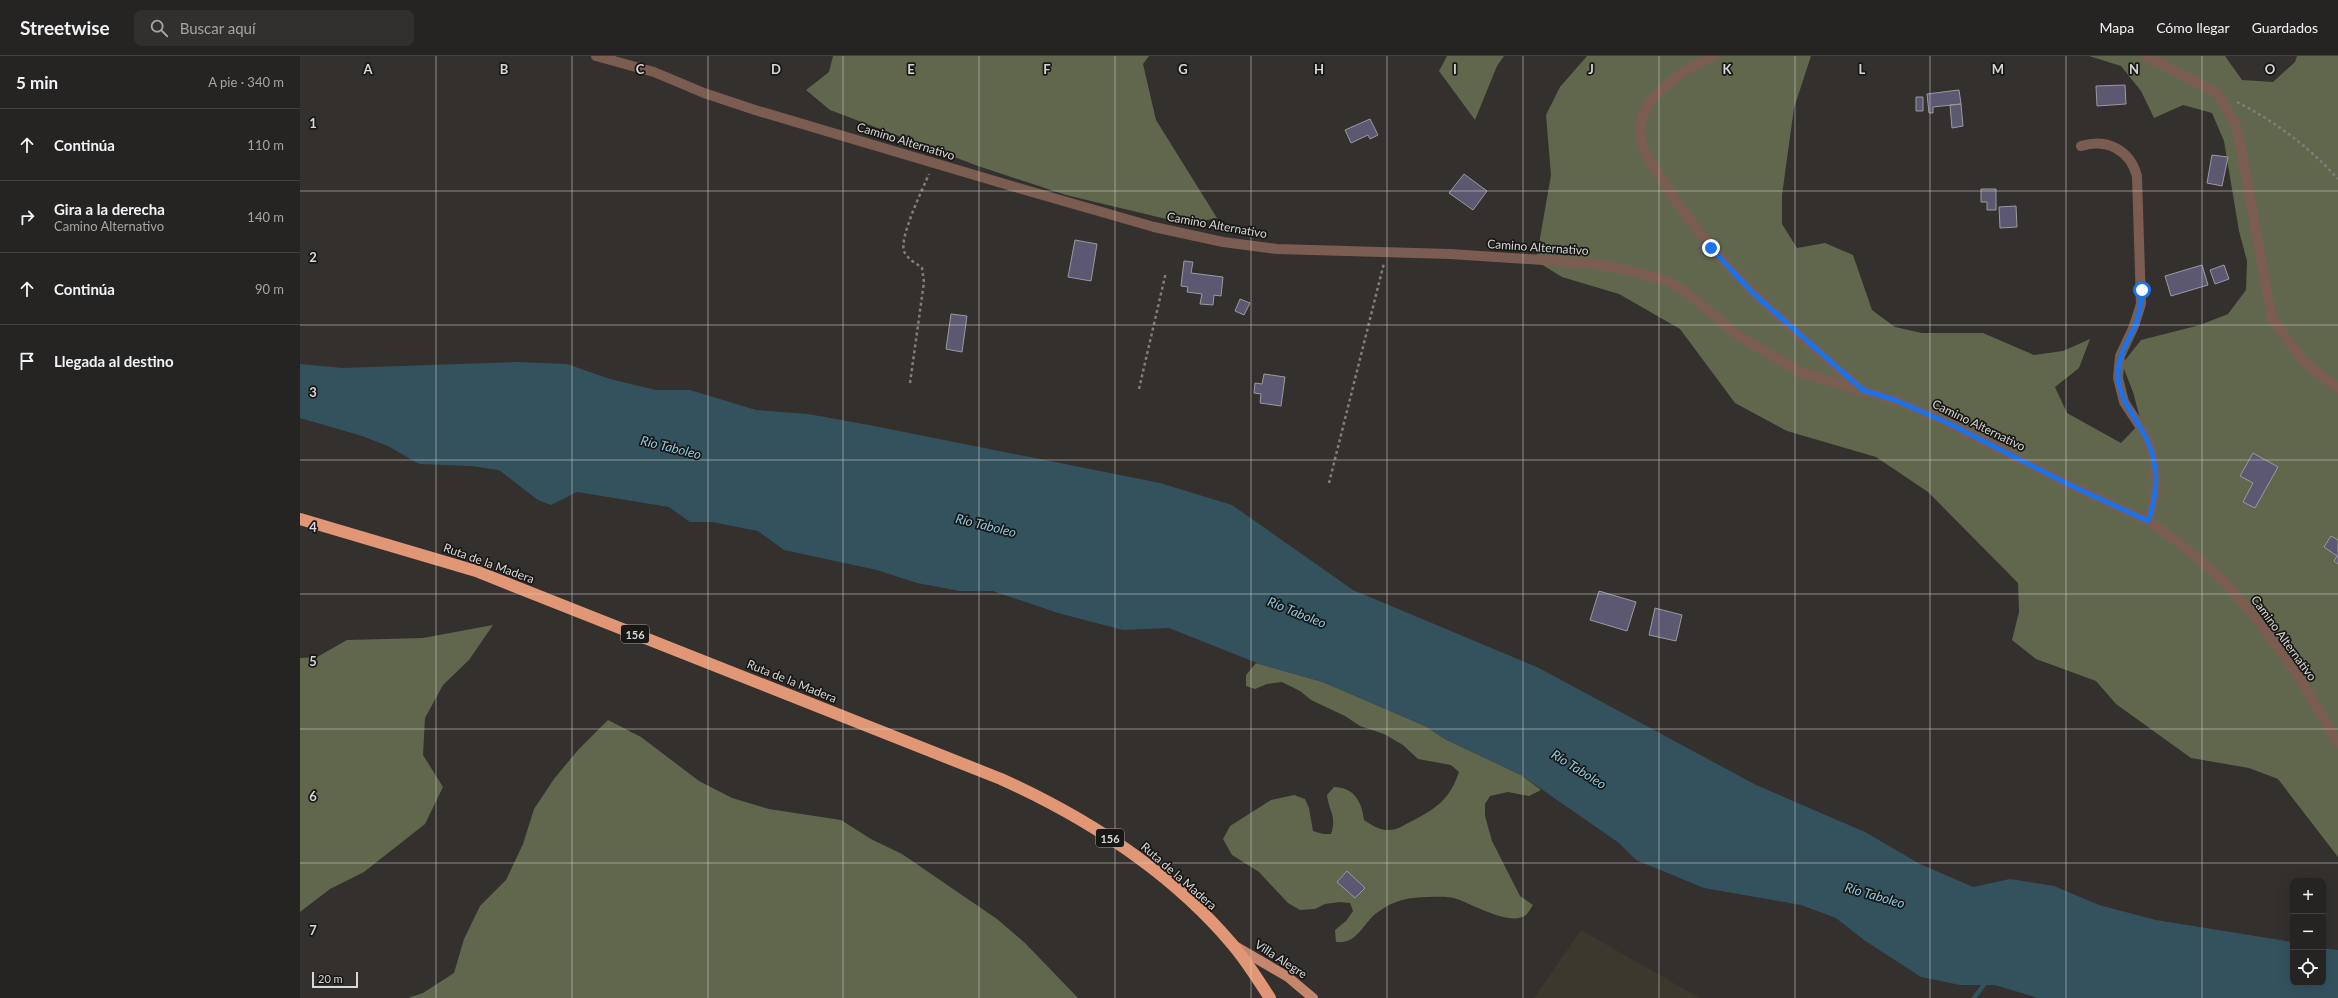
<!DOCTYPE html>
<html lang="es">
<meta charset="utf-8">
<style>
:root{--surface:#262422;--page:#32302f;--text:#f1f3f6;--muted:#a4a4a5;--line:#424140}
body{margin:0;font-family:Lato,sans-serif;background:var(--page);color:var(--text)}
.controls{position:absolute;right:12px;bottom:12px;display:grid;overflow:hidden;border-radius:8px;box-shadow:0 4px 16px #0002}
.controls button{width:36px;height:36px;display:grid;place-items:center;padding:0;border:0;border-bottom:1px solid var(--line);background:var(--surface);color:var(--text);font:20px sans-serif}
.scale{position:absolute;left:12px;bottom:10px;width:46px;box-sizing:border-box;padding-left:4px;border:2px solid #d8d7d5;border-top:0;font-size:11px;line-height:14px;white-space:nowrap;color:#d8d7d5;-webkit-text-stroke:3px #191817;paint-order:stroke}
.stop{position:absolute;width:12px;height:12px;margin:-9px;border:3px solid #1a73e8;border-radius:50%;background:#fff}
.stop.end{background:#1a73e8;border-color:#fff;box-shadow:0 1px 4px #0008}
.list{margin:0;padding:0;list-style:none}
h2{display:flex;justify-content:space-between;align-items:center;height:52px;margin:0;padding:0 16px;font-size:17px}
h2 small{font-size:13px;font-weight:400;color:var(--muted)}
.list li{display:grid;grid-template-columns:26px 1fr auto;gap:12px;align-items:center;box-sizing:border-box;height:72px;padding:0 16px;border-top:1px solid var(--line)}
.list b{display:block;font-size:15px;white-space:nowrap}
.list p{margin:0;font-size:13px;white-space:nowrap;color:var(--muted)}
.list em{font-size:13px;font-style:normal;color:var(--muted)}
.icon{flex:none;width:22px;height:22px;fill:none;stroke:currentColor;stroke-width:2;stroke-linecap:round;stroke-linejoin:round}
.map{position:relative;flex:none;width:2038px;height:942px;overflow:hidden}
header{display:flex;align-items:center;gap:24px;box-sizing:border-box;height:56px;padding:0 20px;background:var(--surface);border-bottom:1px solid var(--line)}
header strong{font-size:19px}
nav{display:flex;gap:22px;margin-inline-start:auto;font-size:14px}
.search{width:280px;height:36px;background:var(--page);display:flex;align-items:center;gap:10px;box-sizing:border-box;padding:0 14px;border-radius:8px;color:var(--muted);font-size:15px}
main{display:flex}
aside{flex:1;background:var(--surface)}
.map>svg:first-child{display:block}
.built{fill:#3d382e}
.forest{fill:#60674d}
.water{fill:#34525e}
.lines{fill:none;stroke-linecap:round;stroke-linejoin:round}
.stream{stroke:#34525e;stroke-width:4.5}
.building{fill:#5d5872;stroke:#9a9a9f}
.path{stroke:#807e7c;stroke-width:2.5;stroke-dasharray:3 3;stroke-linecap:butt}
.minor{stroke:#7b5c50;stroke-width:10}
.major{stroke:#c4866c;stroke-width:10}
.highway{stroke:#e19676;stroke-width:12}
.route{stroke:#1a73e8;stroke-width:5}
.grid{fill:none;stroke:#d8d7d5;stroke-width:1;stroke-opacity:0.55}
.labels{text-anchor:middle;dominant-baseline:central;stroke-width:3.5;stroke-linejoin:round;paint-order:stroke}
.shield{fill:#191817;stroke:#9f9e9c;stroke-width:1}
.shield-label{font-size:11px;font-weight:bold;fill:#d8d7d5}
.street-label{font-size:12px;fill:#d8d7d5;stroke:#191817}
.water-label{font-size:13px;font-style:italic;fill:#8cc9e1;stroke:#191817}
.grid-label{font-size:13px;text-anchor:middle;font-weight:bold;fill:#d8d7d5;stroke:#191817;stroke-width:3.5;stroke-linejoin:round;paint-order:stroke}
</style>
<header>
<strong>Streetwise</strong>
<div class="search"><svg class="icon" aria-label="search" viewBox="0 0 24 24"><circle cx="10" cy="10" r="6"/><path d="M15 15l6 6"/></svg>Buscar aquí</div>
<nav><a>Mapa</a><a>Cómo llegar</a><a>Guardados</a></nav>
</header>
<main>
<aside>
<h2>5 min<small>A pie · 340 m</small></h2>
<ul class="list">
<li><svg class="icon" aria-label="ahead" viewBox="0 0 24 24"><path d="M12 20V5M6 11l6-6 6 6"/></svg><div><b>Continúa</b></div><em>110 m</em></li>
<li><svg class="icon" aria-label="right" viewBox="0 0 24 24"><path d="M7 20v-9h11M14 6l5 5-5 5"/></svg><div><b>Gira a la derecha</b><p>Camino Alternativo</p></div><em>140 m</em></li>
<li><svg class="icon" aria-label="ahead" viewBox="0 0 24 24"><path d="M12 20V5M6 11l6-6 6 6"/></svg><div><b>Continúa</b></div><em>90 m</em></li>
<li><svg class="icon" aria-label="arrive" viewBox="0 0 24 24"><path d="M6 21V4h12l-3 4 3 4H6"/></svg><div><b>Llegada al destino</b></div></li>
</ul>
</aside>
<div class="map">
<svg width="2038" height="942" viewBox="0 0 2038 942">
<rect width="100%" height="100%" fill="#33302d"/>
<path class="built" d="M1281,874l117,67 3,1h-167z"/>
<path class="forest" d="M533,0h316l-6,8 13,56 61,98 -30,6 -121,-29 -88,-29 -148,-56 -24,-20 23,-18z
M1147,0h57l-7,10 -22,54 -36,-49z
M1287,0h224l-17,52 -12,87v29l15,24 28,-5 28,12 19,55 23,17 27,6h61l51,22 29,-4 27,-12 -11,29 -24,19 12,26 54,30 20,-21 -8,-30 -11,-28 19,-24 59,-15 28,-11 18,-24 1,-29 -8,-30 -15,-90 -12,-28 -29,-8 -29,13 -13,-27 -20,-25 -32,-10h136l17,24 31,2 22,-20 2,-6h41v801l-60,-78 -29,-11 -58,-10 -75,-54 -20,-23 -60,-22 -24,-19 7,-28 -1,-29 -90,-91 -52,-35 -89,-26 -52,-28 -55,-74 -61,-35 -57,-17 -26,-16 15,-86 -5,-60 14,-28z
M193,569l-24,35 -26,25 -18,33 -2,37 20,32 -18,37 -61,48 -34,17 -30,23v-254l17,-1 30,-17 76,-2z
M956,607l67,19 102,44 20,13 76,36 20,15 -12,6 -21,-4 -18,4 -5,8v12l7,25 28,55 13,9c-2,3 -5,8 -7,10 -15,12 -54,-11 -69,-16 -9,-3 -19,-2 -28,-2 -19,0 -35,3 -51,15 -16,11 -19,32 -42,30l-1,-12 11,-9 7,-10 -3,-8 -10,-1 -15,2 -10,5 -15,1 -12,-7 -29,-31 -27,-17 -9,-16 7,-13 41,-26 23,-5 11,4 4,9 4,23 10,3h8c6,-18 -2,-22 -4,-39l7,-8c20,0 28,15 30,33 7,5 14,9 22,10 11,1 17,-5 26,-9 24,-12 38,-22 47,-49l-8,-7 -33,-6 -15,-14 -19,-11 -24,-8 -15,-10 -34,-16 -11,-9 -18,-9 -15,2 -12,5 -9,-3v-11z
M308,664l33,17 58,44 33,17 37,11 72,11 30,19 31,15 95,65 28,24 53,55h-670l15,-5 31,-20 10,-34 16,-33 26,-26 17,-36 11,-35 20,-30 24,-29z"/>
<path class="water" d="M217,306l50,2 43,15 46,11h34l66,20 52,4 61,11 291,58 72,22 121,85 186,78 217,117 109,47 55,32 53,23 37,-8 44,7 45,19 57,15 137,22v41h30v-35l15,2v48h-300l-43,-13h-35l-39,-8 -57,-37 -28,-22 -35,-13 -97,-17 -68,-28 -17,-17 -98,-68 -76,-36 -20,-13 -102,-44 -61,-17 -93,-37 -46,2 -65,-17 -65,-22h-33l-43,-8 -40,-13 -93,-20 -26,-19 -46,-9h-22l-21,-15 -92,-15 -26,13 -13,-5 -39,-30 -28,-4 -52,-2 -31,-18 -26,-10 -62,-18v-54l43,4z"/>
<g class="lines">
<path class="stream" d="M1674,942l12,-16"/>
</g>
<path class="building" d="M1825,29l1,19 -29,2 -1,-20z
M1659,34l2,14 -28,3v6h-4l-2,-19z
M1616,41h7v14h-7z
M1661,48l2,22 -11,2 -2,-23z
M1070,63l8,16 -8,4 -2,-4 -17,8 -6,-13z
M1912,99l16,2 -6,29 -15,-3z
M1164,118l23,17 -14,19 -24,-17z
M1681,133h15v21h-9v-8h-6z
M1716,150l1,21 -17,1 -1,-21z
M775,184l22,4 -6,37 -23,-4z
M884,205l9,1 -2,11 32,4 -2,19 -7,-1 -1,10 -13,-1 2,-10 -15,-2 1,-5 -7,-1z
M1902,209l6,20 -37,11 -6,-20z
M1924,209l5,14 -14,5 -5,-14z
M940,243l10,4 -6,12 -9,-4z
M651,258l16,2 -5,36 -16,-3z
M964,318l21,3 -4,29 -21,-3 1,-9 -7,-1 1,-10 7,1z
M1953,397l25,14 -23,41 -12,-6 10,-19 -13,-7z
M2031,480l7,4v24l-4,-3 3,-5 -13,-9z
M1299,535l37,11 -9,29 -37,-11z
M1355,552l27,7 -6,26 -27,-6z
M1047,815l18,17 -10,10 -18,-16z"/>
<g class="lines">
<path class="path" d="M1937,46c39,20 72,45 101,77
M610,327l14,-101 -2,-14c-6,-5 -15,-9 -18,-17 -5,-13 19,-63 25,-77
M839,333l27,-117
M1029,427l55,-220"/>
<path class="minor" d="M296,0l58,16 50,21 51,17 260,77 139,40 69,15 54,7 173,5 137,9 41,7 40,11 18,11 50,42 64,38 95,28 53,23 122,62 78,36 27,19 47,39 37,43 40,55 39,66
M1414,0c-26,11 -68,37 -73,67 -4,22 11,41 22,58 51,82 123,144 196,206
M1846,0l71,37 20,34 35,192 33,44 33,25
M1781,90c26,-8 49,4 56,30l4,128 -7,22 -14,30 -2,22 6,24 23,35 8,27 1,28 -8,29"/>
<path class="major" d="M935,890l53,31 25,21"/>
<path class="highway" d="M0,463l176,52 525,208c86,39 169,92 231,165 14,16 26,36 38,54"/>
</g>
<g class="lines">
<path class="route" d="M1411,192l42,45 110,97 32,10 53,23 122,62 78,36c12,-33 11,-64 -8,-94 -10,-17 -20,-29 -22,-50 -1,-20 9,-34 17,-51 5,-12 6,-24 7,-36"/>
</g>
<path class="grid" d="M136,0v942M272,0v942M408,0v942M543,0v942M679,0v942M815,0v942M951,0v942M1087,0v942M1223,0v942M1359,0v942M1495,0v942M1630,0v942M1766,0v942M1902,0v942M0,135h2038M0,269h2038M0,404h2038M0,538h2038M0,673h2038M0,807h2038"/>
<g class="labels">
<g class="shield">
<rect x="321" y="569" width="28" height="18" rx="3"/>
<rect x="796" y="773" width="28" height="18" rx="3"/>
</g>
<g class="shield-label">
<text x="335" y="578">156</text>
<text x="810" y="782">156</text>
</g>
<g class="street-label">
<text transform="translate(606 85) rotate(17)">Camino Alternativo</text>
<text transform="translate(917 169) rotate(10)">Camino Alternativo</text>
<text transform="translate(1238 191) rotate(4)">Camino Alternativo</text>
<text transform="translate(1679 369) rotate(26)">Camino Alternativo</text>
<text transform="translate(189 507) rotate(20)">Ruta de la Madera</text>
<text transform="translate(1984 582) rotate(54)">Camino Alternativo</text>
<text transform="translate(492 625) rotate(22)">Ruta de la Madera</text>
<text transform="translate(879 820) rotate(41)">Ruta de la Madera</text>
<text transform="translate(981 903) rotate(33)">Villa Alegre</text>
</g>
<g class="water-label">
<text transform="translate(371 391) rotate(14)">Río Taboleo</text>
<text transform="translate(686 469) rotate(14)">Río Taboleo</text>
<text transform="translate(997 556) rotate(22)">Río Taboleo</text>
<text transform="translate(1279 713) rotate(32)">Río Taboleo</text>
<text transform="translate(1575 839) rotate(16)">Río Taboleo</text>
</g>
</g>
<g class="grid-label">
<text x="68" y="18">A</text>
<text x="204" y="18">B</text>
<text x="340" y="18">C</text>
<text x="476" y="18">D</text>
<text x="611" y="18">E</text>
<text x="747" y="18">F</text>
<text x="883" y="18">G</text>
<text x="1019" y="18">H</text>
<text x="1155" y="18">I</text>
<text x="1291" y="18">J</text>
<text x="1427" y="18">K</text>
<text x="1562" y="18">L</text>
<text x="1698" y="18">M</text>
<text x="1834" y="18">N</text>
<text x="1970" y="18">O</text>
<text x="13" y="72">1</text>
<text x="13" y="206">2</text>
<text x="13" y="341">3</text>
<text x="13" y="476">4</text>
<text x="13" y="610">5</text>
<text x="13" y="745">6</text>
<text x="13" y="879">7</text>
</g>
</svg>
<div class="controls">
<button>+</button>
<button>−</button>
<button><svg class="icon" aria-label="locate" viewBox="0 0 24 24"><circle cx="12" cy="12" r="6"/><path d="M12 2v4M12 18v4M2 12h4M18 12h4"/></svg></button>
</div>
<div class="scale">20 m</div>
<div class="stop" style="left:1842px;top:234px"></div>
<div class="stop end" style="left:1411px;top:192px"></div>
</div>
</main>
